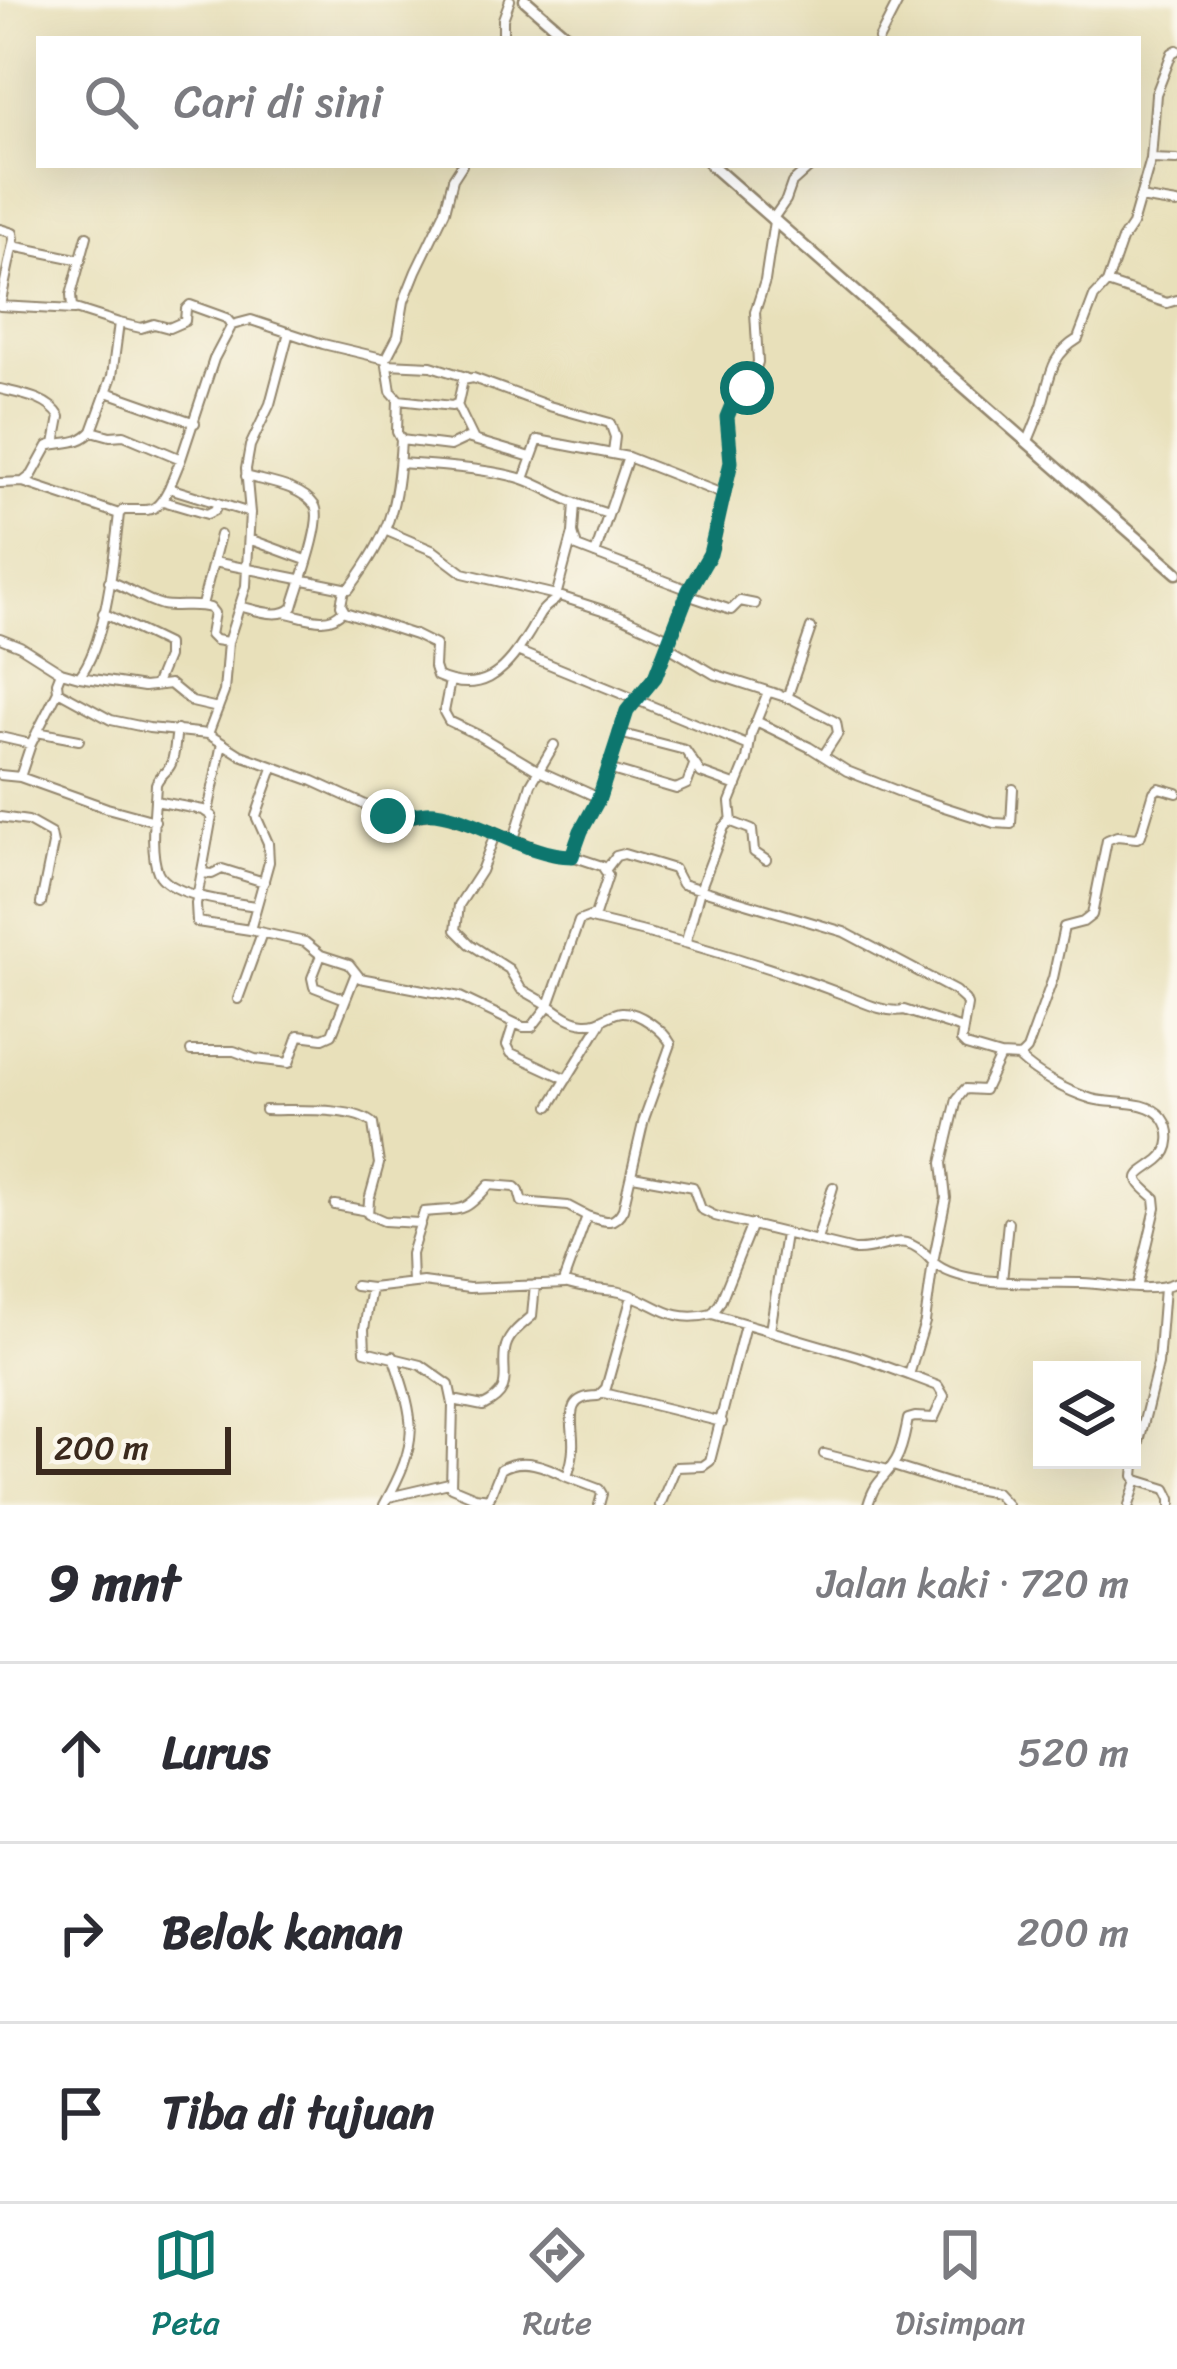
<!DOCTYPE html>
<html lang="id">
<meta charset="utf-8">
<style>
:root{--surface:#fff;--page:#f7f7f7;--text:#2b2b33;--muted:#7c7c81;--line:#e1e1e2;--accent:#0f766e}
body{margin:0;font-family:Sriracha,sans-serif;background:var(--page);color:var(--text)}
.controls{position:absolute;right:36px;bottom:36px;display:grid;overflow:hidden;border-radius:0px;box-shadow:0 12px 48px #0002}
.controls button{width:108px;height:108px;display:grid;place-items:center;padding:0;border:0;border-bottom:3px solid var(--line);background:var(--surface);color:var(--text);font:60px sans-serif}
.scale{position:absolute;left:36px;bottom:30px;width:195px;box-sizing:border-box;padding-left:12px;border:6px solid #3b2a1e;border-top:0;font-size:33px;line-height:42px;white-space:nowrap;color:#3b2a1e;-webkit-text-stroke:9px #fbf7ec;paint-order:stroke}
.stop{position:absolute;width:36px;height:36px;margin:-27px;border:9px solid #0f766e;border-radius:50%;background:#fff}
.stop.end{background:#0f766e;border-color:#fff;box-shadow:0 3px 12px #0008}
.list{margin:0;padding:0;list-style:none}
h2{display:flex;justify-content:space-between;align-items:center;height:156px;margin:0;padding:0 48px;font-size:51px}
h2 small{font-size:39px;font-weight:400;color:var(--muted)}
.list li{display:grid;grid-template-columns:78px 1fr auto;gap:36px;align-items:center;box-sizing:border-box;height:180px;padding:0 48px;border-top:3px solid var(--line)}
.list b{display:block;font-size:45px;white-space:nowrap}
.list em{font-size:39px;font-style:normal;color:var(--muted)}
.icon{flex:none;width:66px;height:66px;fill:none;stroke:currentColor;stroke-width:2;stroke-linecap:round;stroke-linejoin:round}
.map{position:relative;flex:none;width:1177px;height:1505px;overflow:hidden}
.search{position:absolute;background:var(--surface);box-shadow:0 12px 48px #0002;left:36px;right:36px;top:36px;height:132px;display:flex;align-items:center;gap:30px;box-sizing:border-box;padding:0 42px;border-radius:0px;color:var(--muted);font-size:45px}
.sheet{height:696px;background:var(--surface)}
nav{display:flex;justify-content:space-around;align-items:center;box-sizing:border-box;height:168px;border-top:3px solid var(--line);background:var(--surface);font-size:33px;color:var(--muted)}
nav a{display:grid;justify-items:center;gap:6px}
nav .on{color:var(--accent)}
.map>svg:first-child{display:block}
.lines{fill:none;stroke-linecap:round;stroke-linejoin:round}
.minor-casing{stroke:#92856c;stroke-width:12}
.major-casing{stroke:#92856c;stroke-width:15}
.minor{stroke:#fff;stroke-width:8}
.major{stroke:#fff;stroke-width:10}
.route{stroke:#0f766e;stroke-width:15}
</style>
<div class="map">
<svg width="1177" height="1505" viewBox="0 0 1177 1505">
<rect width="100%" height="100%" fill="#fbf7ec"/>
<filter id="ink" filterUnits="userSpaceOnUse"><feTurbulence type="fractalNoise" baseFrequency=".00833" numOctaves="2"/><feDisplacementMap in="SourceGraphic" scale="24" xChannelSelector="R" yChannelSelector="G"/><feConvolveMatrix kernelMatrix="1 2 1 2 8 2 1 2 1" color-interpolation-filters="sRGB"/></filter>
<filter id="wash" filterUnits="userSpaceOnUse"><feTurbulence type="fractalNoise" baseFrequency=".004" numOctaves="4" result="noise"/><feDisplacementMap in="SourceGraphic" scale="48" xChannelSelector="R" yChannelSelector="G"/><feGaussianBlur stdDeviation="2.7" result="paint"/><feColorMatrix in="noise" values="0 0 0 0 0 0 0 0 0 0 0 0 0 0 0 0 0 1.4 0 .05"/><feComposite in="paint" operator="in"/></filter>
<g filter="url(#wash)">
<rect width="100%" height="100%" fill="#e8e0ba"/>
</g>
<g filter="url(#ink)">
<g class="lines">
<defs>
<path id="minor" d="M503,39v-20l7,-19
M879,39l20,-39
M1151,159l5,-65 16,-41 5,-3
M462,165l-9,14 -8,32 -29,60 -12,30 -6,35 -12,23 5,32 8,9 53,6 6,-3 5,-23 10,-2 76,28 61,17 5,14 -2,16
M1140,198l37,6
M772,220l14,-20 6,-17 20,-18
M0,229l13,4 1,6 -14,67 74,4
M87,236l-16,59 1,13 47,15
M13,246l68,14
M1107,283l60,20 10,-3
M387,364l44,2 35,11
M0,389c21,5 49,9 60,28l-5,27
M107,392l88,31
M398,399l-1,33 4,8
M457,405l17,35
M92,431l18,5 14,-1 57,24 -12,29 81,25
M1028,441c5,-12 10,-24 14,-36 9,-30 8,-49 36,-66l16,-42 13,-14 15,-43 10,-15 19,-66 26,1
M181,459l33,-100 18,-34 19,-5 72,24 63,15
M400,463c34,2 92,6 123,16 18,6 34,17 52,24l-2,30 4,14 112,43
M524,479l14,-39 90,17
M23,482l96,32
M0,483l23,-1 9,-7 16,-29c16,-5 32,-1 44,-15l20,-55 7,-53 22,5 13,-4 15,4 16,-7 1,-12 4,-4 36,13 6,7
M163,501l44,13 8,-4 3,-7
M575,503l33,11
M387,531l47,20 29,22 93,22 62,20 51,23
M249,539l57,21
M595,554l33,-97 97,38
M214,562l135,27c41,-55 48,-81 52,-149l49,6 17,-8 64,19
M109,581c19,6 33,19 53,24 16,3 31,-2 48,3l4,5 -4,22 5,5 13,2
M344,590l-3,15 4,7 70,23 20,10 -1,22 3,9c43,19 67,-2 89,-38 13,-19 10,-25 29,-38l18,-67
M687,595l44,15 9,-9 15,3
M202,605l18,-70
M239,606c17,4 41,14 54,1 5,-19 31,-86 22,-101 -13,-20 -49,-24 -69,-30
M103,613l64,31v13l-12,29
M287,613c19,4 42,15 56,-3
M0,638l20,8 41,26 -4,10 1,9 53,29 38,8 59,6 33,21 72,26 83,38 40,-6 52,16 65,26 19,1 9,-25 18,-33 28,-87 28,-34 34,-87 24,-43 18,-85 -4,-45 7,-17 18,-20 6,-18 -3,-50 10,-31 9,-60
M667,646l47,28 78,25 44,23 2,11 -15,23
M517,651l230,94
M61,672l18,5c27,-33 35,-120 40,-163l4,-4c27,-1 32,6 46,-22
M80,677l64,10 26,-3 22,18 26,6
M450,681l-6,31 5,9 31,15 57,34 62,28
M787,698l24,-70
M756,721l53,26 38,24 63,25 84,27 17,1 2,-35
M177,730c-2,10 -2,25 -6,34 -4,9 -12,11 -15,20 -1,24 -7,67 2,88 12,25 73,30 98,34
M37,732l42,8
M619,733l66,17 16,23 36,13
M208,734l16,-42 4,-50 18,-56 4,-73 -4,-44 4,-23 20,-42 19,-72
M0,737l31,7
M273,768l-17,48 12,27 1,19 -19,68 55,12 16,13 28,9 11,14 100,19 63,30h9l17,-22 -28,-16 -12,-20 -39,-25 -14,-14 3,-25 22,-34 15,-39
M608,769l68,20 11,-5 7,-19
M0,775l20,2 87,31 48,13
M20,777l11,-33 27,-53
M155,801l48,9 9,6 -16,88 1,18 53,8
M208,812l14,-69
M0,817l28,4 23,13 2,10 -12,59
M514,839l17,-55 23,-39
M572,856l30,10 6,9 -13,40 -16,6 -30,84c11,8 22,17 36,18 17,1 24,-10 37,-11 17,-1 42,19 49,32l-27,75 -21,90c-9,18 -20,12 -36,7l-24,66c18,8 38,6 57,10 36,8 47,33 92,22l8,-11 32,-79
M766,860l-12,-8 -2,-22 -20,-8 -2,-20 17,-42 4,-26 17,-42
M606,869l10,-13 8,-2 50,15 8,15 162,48 111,59 10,9 2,5 -6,36 5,5 34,10 -16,34 -19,-1 -8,10 -15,64 4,35 -13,64c-32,-37 -45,-10 -79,-12l-139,-34 -14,-7 -8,-22 -60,-11
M202,873l10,1 10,-5 42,13
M591,919c86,20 169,44 251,75 19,7 43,20 62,16l58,19
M686,941l14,-51 24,-63 7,-7
M321,955l-9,23 2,9 31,12
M238,999l24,-66
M514,1023l-7,22 4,8 56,26
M191,1051h43l21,8 34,4 10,-28 24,3 9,-4 24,-61
M1000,1056l20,1 7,-7 26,-72 11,-51 19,-5 9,-7 15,-75 10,-4 20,2 4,-3 13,-43 5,-4 18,5
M1018,1057c19,18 48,34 74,42 21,6 55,-1 71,19 9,12 9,32 -4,42 -22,17 -32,15 -4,38l1,10 -19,80
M550,1106l51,-83
M265,1110c27,1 90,-4 108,14l6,40 -10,36 -1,14 16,7 35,2
M335,1205l33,6
M817,1240l16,-53
M1002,1281l6,-59
M412,1283l-1,-29 13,-42c37,-4 38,4 65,-27l26,2 4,4 3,11 46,4 19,10
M355,1286l16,2 52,-6 46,6 96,-4
M371,1288l-7,41 1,22 56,14 28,20 4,19 -2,83 24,10 14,2 12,-30c21,-13 45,-3 66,8
M1164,1288l-6,76 -22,90 -2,22 3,4 29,9 5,10v6
M712,1314l148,43 49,18
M770,1331l15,-97
M604,1393l118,29
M453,1400l30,6c34,-16 16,-34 23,-60 4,-13 17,-22 26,-30l3,-31
M824,1454l64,16
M893,1466l64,20 39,7 11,12
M389,1497l60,-14
M384,1505c36,-65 32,-81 9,-149
M599,1505l3,-11 -3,-5 -32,-12c3,-9 6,-20 6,-29 2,-23 -13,-52 25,-52l8,-8 26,-92
M660,1505l16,-38 27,-1 7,-5 35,-136
M868,1505c8,-27 16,-24 28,-45 7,-12 9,-27 12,-41l7,-2 19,1 10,-22 -6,-10 -29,-11 16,-53 8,-60c29,27 111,19 149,21 32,1 65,12 95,-1
M1129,1505l8,-25"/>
<path id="major" d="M525,0l45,39
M711,165l466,408"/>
</defs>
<use href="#minor" class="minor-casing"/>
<use href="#major" class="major-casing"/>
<use href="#minor" class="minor"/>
<use href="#major" class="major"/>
</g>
</g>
<g class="lines" filter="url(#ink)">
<path class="route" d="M388,816c17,5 29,-5 47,-3 46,6 92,43 137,43l9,-25 18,-33 28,-87 28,-34 34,-87 21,-36 21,-92 -4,-45 7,-17 13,-12"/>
</g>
</svg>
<div class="controls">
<button><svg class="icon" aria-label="layers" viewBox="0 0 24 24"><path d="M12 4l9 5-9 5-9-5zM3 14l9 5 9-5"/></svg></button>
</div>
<div class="scale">200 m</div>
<div class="stop" style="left:747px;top:388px"></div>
<div class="stop end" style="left:388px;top:816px"></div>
<div class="search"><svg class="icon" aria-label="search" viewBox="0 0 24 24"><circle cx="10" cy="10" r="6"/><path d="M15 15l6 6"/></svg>Cari di sini</div>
</div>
<section class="sheet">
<h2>9 mnt<small>Jalan kaki · 720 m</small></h2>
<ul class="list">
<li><svg class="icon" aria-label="ahead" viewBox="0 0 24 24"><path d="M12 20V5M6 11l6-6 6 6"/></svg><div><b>Lurus</b></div><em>520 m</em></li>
<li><svg class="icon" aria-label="right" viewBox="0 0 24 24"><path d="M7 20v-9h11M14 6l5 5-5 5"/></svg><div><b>Belok kanan</b></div><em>200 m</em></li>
<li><svg class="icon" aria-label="arrive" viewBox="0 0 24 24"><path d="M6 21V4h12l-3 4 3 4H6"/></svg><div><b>Tiba di tujuan</b></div></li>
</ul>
</section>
<nav>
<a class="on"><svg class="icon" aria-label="map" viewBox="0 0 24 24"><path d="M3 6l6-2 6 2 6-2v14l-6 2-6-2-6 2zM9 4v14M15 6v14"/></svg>Peta</a>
<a><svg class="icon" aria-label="directions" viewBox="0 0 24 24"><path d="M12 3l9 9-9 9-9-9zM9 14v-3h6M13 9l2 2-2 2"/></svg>Rute</a>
<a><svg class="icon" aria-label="saved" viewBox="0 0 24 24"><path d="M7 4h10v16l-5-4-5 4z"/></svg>Disimpan</a>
</nav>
